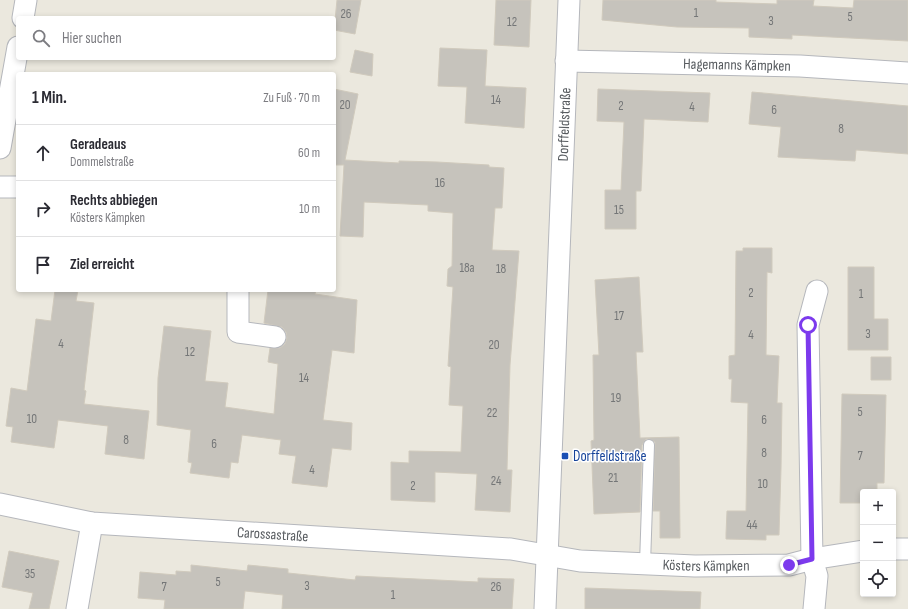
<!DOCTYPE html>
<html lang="de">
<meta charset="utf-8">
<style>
:root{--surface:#fff;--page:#f7f7f7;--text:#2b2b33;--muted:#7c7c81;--line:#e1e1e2}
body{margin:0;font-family:"Sofia Sans Condensed",sans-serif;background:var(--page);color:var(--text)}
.controls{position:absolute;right:12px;bottom:12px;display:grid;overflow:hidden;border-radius:4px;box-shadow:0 2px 6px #0003}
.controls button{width:36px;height:36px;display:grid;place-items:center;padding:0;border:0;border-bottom:1px solid var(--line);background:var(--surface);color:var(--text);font:20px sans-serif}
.stop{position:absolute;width:12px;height:12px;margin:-9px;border:3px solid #7c3aed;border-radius:50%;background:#fff}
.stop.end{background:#7c3aed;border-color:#fff;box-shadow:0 1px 4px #0008}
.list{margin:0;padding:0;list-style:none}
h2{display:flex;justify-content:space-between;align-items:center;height:52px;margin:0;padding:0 16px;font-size:17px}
h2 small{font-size:13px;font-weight:400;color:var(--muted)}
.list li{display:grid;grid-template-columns:26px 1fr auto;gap:12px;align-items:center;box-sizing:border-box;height:56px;padding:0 16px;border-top:1px solid var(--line)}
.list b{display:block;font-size:15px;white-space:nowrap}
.list p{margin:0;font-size:13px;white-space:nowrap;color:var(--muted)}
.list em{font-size:13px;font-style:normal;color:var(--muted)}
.icon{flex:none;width:22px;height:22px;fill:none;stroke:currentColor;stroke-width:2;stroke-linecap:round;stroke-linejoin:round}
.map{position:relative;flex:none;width:908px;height:609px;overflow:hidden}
.search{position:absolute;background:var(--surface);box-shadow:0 2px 6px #0003;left:16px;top:16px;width:320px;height:44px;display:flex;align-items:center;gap:10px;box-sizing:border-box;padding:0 14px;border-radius:4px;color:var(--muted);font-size:15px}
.panel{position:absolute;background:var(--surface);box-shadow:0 2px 6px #0003;left:16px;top:72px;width:320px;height:220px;border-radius:4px}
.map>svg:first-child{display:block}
.building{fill:#c6c3bc;stroke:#d0cabd}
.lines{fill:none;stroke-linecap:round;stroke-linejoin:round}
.lane-casing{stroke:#b5b7bc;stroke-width:12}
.street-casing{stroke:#b5b7bc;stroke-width:23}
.lane{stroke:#fff;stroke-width:10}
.street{stroke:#fff;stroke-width:21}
.route{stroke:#7c3aed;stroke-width:5}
.transit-dot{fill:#1a4fb4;stroke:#fff;stroke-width:1.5}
.labels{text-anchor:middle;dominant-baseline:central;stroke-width:3;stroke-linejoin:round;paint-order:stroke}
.number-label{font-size:13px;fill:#747677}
.street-label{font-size:15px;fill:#585c60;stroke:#fff}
.transit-label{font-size:15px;fill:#164399;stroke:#fff;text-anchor:start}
</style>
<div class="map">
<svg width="908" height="609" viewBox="0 0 908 609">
<rect width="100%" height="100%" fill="#ebe8de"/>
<path class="building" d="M337,0h24l-6,34 -21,-4z
M496,0h35l-2,47 -35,-2z
M603,0h113v2l61,2v-4h37l-1,6 40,2 1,-8h54v41l-116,-6v4l-43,-2v-9l-72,-1 -75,-7z
M440,48l47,2 -2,36 41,2 -2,40 -59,-5 2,-36 -29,-1z
M355,50l18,4 -1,22 -22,-4z
M334,89l24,5 -13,66 54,3v-2l38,1 52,3v2l15,1 -2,40h-7l-3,42 27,1 -9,114 -3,105h5l-2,42 -35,-2 2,-36 -42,-2v30l-44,-2v-38l18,1v-12l52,1 2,-46 -14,-1 2,-38 -3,-1 5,-79 -6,-1 1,-17 4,-3 1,-53 -25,-2v-6l-64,-3 -1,35 -23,-1 4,-71h-10z
M598,89l112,4 -2,29 -64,-3 -3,72h-5v38h-31v-39h16l3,-68 -27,-1z
M752,92l156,14v48l-52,-4 -1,11 -77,-4 3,-30 -32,-3z
M743,248h29v25l-5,-1 -1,83 13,1 -2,47h5l-1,66 -2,66h-13v5l-40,-1v-5l1,-23h19l2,-108 -17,-1 1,-23h-3v-23l6,-1 1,-104h7z
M848,267h26v52h14v31h-40z
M639,277l4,75h-7l4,86 39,-1 1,101h-20v-27h-7l2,-66v-3l-5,-3h-4l-4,6 -2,67 -46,2 -3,-73 3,-1 -1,-85h6l-4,-75z
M55,290h23l-2,11 18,2 -10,87 2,1 -2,13 65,7 -5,48 -39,-5 3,-28 -50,-6 -4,28 -43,-6 2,-15 -7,-1 5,-38 16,3 9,-72 15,2z
M268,290h48l-1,4 42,6 -3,53 -22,-3 -9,70 29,3 -1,27 -19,-2 -5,39 -35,-4 4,-27 -17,-2 2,-14 -39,-5 -4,28 -7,-1 -2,16 -39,-5 2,-10 -4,-1 3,-32 -34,-5 1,-47 6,-52 47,5 -6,50 23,2 -3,24 49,7 4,-50 -10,-2 2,-14h10l5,-4 2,-6 -1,-6 -4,-5 -18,-4z
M871,357h20v23h-20z
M842,394l44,1 -2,88h-7v9h-14v11h-23z
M9,551l50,10 -10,48h-20l4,-16 -31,-6z
M191,565l56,6 1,-6 40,4v4l67,7 1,-4 122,6v-4l36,1 -2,30h-230l1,-14 -38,-4 -2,18h-79l1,-9 -27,-2 2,-26 36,3v-4l15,1z
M585,588l116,4 -1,17h-115z"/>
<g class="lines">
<defs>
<path id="lane" d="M645,564l4,-119"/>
<g id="street">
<path d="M23,18l3,-18"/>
<path id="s1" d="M566,61l234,5 108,7"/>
<path d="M0,148l18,-101"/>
<path d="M0,187h18"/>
<path d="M238,290v42l37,5"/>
<path id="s2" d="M0,504l92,19 419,26 69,12 115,5 94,-1 23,-6 51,-8"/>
<path d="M893,549h15"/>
<path d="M77,609l15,-86"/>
<path id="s3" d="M545,609l24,-609"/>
<path d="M814,609l3,-33 -5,-17 -4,-234 9,-34"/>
</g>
</defs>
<use href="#lane" class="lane-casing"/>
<use href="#street" class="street-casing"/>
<use href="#lane" class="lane"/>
<use href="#street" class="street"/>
</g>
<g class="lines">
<path class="route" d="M789,565l23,-6 -4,-234"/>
</g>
<rect class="transit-dot" x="561" y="452" width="8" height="8" rx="2"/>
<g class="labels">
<g class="number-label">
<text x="696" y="13">1</text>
<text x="346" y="14">26</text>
<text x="850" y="17">5</text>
<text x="771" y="21">3</text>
<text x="512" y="22">12</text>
<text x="496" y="100">14</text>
<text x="345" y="105">20</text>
<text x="621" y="106">2</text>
<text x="692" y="107">4</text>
<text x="774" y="110">6</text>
<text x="841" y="129">8</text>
<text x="440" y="183">16</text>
<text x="619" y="210">15</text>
<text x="467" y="268">18a</text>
<text x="501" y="269">18</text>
<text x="751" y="293">2</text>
<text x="861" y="294">1</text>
<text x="619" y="316">17</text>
<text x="868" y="334">3</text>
<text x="751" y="335">4</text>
<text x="61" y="344">4</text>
<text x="494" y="345">20</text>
<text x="190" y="352">12</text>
<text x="304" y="378">14</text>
<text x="616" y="398">19</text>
<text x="860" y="412">5</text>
<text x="492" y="413">22</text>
<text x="32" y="419">10</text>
<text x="764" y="420">6</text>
<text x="126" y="440">8</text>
<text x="214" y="444">6</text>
<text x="764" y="453">8</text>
<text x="860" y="456">7</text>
<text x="312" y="470">4</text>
<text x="613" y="478">21</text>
<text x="496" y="481">24</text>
<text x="763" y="484">10</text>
<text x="413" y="486">2</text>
<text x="752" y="525">44</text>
<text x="30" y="574">35</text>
<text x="218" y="582">5</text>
<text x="307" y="586">3</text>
<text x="164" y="587">7</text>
<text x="496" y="587">26</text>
<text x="393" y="595">1</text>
</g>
<g class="street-label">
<text stroke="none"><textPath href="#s1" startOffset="171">Hagemanns Kämpken</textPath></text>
<text stroke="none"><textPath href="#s3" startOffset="485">Dorffeldstraße</textPath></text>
<text stroke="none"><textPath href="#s2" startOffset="275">Carossastraße</textPath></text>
<text stroke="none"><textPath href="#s2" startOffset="710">Kösters Kämpken</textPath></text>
</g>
<g class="transit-label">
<text x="573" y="456">Dorffeldstraße</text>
</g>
</g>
</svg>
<div class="controls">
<button>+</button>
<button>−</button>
<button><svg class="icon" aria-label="locate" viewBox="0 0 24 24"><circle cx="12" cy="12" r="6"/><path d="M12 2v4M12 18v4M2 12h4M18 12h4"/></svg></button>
</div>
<div class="stop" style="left:808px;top:325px"></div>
<div class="stop end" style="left:789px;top:565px"></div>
<div class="search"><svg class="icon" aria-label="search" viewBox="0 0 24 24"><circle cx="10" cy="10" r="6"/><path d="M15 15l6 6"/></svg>Hier suchen</div>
<section class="panel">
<h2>1 Min.<small>Zu Fuß · 70 m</small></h2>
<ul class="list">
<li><svg class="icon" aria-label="ahead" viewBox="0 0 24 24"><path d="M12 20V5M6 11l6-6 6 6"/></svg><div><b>Geradeaus</b><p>Dommelstraße</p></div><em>60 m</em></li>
<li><svg class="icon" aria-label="right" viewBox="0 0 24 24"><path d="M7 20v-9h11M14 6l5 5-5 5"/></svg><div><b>Rechts abbiegen</b><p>Kösters Kämpken</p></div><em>10 m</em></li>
<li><svg class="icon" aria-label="arrive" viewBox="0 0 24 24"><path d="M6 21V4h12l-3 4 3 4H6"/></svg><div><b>Ziel erreicht</b></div></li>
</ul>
</section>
</div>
